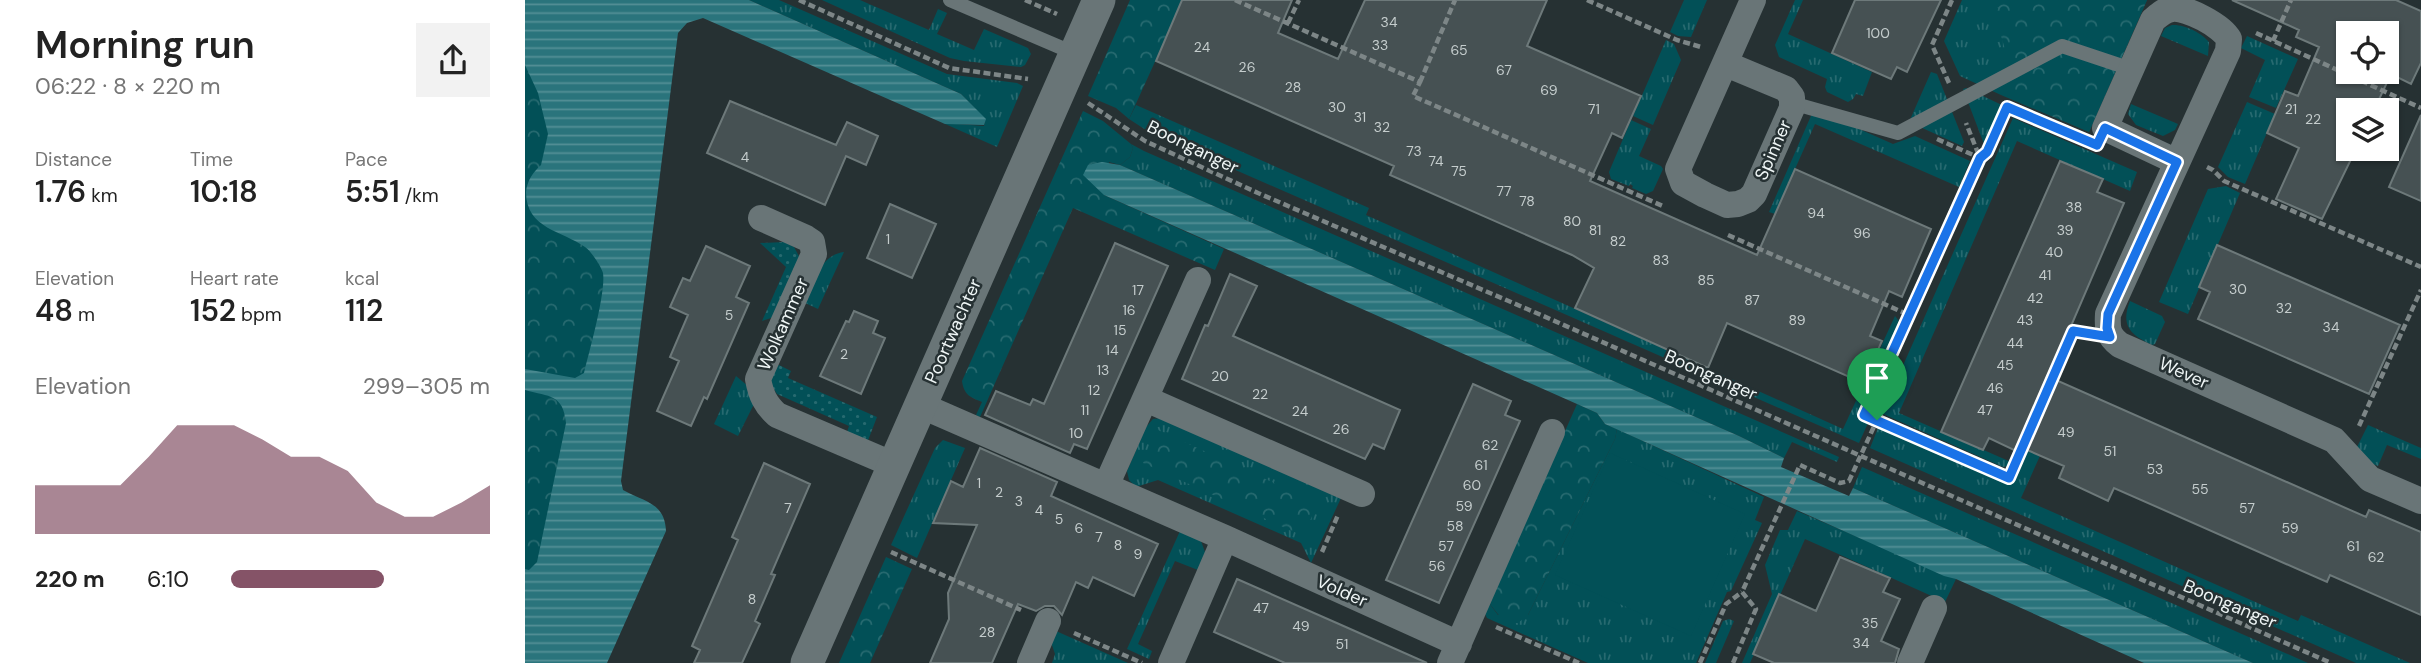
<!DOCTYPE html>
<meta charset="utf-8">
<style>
:root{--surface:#fff;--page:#f2f2f2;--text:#222;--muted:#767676;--accent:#855367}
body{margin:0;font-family:"DM Sans",sans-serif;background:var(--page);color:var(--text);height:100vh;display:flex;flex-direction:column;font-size:26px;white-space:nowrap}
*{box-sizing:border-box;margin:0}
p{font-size:23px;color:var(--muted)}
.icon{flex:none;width:38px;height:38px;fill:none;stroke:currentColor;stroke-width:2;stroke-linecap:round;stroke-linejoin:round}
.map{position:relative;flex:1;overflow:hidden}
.sheet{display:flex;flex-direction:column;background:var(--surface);width:525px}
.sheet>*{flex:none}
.controls{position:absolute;left:1811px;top:21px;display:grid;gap:14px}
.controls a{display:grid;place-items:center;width:63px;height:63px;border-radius:0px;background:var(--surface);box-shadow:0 2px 5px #0004;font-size:35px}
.pin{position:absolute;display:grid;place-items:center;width:60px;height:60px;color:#fff;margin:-72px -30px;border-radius:50% 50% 50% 0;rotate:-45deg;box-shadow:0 0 7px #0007}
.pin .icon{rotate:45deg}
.round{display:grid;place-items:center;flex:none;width:74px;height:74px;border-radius:0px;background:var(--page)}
.summary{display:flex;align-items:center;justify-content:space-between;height:119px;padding:0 35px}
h1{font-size:38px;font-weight:600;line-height:52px}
.figures{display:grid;grid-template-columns:repeat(3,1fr);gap:10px;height:119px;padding:7px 35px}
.figures div{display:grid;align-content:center}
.figures b{font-size:30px;font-weight:600}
.figures small{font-size:19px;font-weight:400}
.figures p{font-size:19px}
.chart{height:196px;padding:14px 35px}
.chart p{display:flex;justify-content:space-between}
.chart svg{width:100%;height:126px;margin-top:7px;fill:var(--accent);opacity:.7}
ul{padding:0 35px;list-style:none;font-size:23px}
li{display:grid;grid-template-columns:112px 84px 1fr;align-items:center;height:52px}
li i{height:18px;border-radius:9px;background:var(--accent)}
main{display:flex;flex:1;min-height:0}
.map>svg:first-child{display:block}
</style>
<main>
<section class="sheet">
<div class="summary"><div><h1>Morning run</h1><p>06:22 · 8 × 220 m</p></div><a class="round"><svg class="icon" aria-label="share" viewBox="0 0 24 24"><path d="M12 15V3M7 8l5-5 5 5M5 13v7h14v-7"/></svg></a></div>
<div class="figures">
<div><p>Distance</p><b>1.76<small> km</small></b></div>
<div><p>Time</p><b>10:18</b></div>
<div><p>Pace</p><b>5:51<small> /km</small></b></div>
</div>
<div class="figures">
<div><p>Elevation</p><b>48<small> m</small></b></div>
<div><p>Heart rate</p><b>152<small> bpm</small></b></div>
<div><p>kcal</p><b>112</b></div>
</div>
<div class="chart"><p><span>Elevation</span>299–305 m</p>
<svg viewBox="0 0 160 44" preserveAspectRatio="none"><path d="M0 44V27L10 27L20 27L30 27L40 17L50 6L60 6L70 6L80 11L90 17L100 17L110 22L120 33L130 38L140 38L150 33L160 27V44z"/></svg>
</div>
<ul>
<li><b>220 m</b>6:10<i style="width:59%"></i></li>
</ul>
</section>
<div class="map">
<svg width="1896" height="663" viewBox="0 0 1896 663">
<defs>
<pattern id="grass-tufts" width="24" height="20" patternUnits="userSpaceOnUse" patternTransform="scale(1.75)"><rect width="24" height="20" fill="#025057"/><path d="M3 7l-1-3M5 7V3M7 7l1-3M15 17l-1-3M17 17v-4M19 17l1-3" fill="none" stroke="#276a70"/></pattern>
<pattern id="forest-crowns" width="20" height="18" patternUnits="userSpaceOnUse" patternTransform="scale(1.75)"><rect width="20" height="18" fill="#025057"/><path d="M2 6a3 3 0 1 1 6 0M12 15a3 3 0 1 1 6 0" fill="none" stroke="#276a70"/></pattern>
<pattern id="garden-dots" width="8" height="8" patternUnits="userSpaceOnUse" patternTransform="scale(1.75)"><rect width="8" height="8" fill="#025057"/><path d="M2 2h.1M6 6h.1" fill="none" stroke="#276a70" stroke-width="1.8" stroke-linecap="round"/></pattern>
<pattern id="water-rules" width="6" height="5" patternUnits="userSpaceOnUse" patternTransform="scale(1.75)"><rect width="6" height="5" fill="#2a747c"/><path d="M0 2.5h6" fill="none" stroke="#548f96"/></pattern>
</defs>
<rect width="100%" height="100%" fill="#263133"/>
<!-- grass -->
<path fill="url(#grass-tufts)" d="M 224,0 L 254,0 L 422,74 L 492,83 L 498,86 L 472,147 L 418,123 L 459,126 L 460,119 L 436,94 Z
M 297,0 L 335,0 L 404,30 L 413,9 L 422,13 L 412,34 L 449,50 L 459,29 L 503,48 L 506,54 L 500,65 L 496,67 L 439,61 L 425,58 Z
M 1159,0 L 1182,0 L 1166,37 L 1153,36 L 1145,32 Z
M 1270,0 L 1278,0 L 1263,34 L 1347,72 L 1338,96 L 1331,94 L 1328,99 L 1323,102 L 1302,92 L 1300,87 L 1302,79 L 1254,57 L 1250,45 Z
M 1437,0 L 1622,0 L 1564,132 L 1482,93 L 1476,95 L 1435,76 L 1419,41 Z
M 1647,25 C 1659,24 1677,33 1684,42 L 1683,56 L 1636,36 L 1640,28 Z
M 1722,36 L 1773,59 L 1751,108 L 1724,97 L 1740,60 L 1716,48 Z
M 1141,40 L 1149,44 L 1156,60 L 1128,125 L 1108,116 Z
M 1406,72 L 1412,74 L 1439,142 L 1437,146 L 1384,122 Z
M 1441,88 L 1479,106 L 1462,142 L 1459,144 L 1438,89 Z
M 1722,102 L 1750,114 L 1720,184 L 1703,177 L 1693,167 Z
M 1606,104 L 1653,124 L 1650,130 L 1638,136 L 1611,125 L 1603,114 Z
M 611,105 L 844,208 L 841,215 L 1318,429 L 1370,316 L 1374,321 L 1332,418 L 1343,423 L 1334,443 L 624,132 L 604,119 Z
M 1289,109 L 1368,144 L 1390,136 L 1445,161 L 1434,187 L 1290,124 L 1250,214 L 1244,212 Z
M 1488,118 L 1612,172 L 1605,191 L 1492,141 L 1374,413 L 1486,462 L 1484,466 L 1478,467 L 1349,410 L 1356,396 L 1368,388 Z
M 1106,120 L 1126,129 L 1114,156 L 1136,166 L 1138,169 L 1128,191 L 1121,194 L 1107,188 L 1108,186 L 1105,184 L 1104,186 L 1086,179 L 1084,172 Z
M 606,144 L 619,151 L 1314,457 L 1312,462 L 1267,442 L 1259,458 L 1214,436 L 595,165 L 605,157 L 608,148 Z
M 1701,186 L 1715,193 L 1663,314 L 1634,302 L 1683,189 Z
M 319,252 L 293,309 L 278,302 C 288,283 295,255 319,252 Z
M 1605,301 L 1637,316 L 1640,322 L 1630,344 L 1627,345 C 1606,335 1595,326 1605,301 Z
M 211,376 L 224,387 L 230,402 L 213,436 L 189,424 Z
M 1532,384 L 1546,387 L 1496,498 L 1773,621 L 1776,615 L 1885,663 L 1831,663 L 1345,448 L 1353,428 L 1356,427 L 1483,483 L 1490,481 Z
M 636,418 L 816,498 L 786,563 L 776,543 L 633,480 L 611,487 L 604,480 L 602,471 L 621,427 L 628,419 Z
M 1843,425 L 1896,448 L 1896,459 L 1862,445 L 1853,466 L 1848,464 L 1832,447 Z
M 1092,429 L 1239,497 L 1230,520 L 1237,523 L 1206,591 L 1202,592 L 1171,663 L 1063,663 L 962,618 L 960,614 L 964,603 L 973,615 L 1003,615 L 1090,439 Z
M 418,440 L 440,448 L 392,558 L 366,545 L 410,448 Z
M 1337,467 L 1783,663 L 1728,663 L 1328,488 Z
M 1272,511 L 1431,579 L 1420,602 L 1280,539 L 1225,663 L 1217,663 L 1247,594 L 1240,565 L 1255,530 L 1263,530 Z
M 655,531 L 676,541 L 681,555 L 673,570 L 650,561 L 613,644 L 627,651 L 624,659 L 602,649 Z
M 1204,619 L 1209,621 L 1191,663 L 1180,663 L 1198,621 Z
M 531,631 L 603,663 L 527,663 L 530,654 L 526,642 Z"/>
<!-- forest -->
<path fill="url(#forest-crowns)" d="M 0,0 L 103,264 L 0,663 Z
M 605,0 L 658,0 L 604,119 L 591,108 L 563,96 Z
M 1477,0 L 1622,0 L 1564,132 L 1476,95 L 1486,70 L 1470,15 Z
M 558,111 L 578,121 L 606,144 L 608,148 L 605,157 L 595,165 L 584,162 L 579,195 L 699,249 L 690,270 L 548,208 L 455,417 L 451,415 L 457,402 C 445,397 439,395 437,381 Z
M 1052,404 L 1072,413 L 1080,424 L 1092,429 L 1090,439 L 1003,615 L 993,623 L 980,623 L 964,603 Z
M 633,430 L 793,503 L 778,536 L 618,463 Z
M 361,557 L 387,569 L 345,663 L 314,663 Z"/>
<!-- garden -->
<path fill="url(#garden-dots)" d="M 260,242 L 269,247 L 276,260 L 249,317 L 237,321 L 261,267 L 235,243 Z
M 254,365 L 266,371 L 263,378 L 352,417 L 342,443 L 321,435 L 324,426 L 252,394 L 244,381 L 250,368 Z"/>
<!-- pitch -->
<path fill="#025057" d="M 1085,453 L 1220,514 L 1166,636 L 1030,575 Z"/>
<!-- water -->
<path fill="url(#water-rules)" d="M 0,0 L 224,0 L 436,94 L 461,119 L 459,125 L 420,124 L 178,18 L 162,23 L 153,33 L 96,481 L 98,490 C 120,502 140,503 141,531 L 82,663 L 0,663 L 0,569 L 4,570 L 12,562 L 41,423 C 38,394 25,397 0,390 L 0,369 L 50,378 L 59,373 C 64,352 81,293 78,273 C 76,266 66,251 60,247 C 38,231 1,229 1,192 C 2,181 8,172 16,165 L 23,134 L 13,93 L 0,65 Z
M 577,162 L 595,165 L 1214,436 L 1259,458 L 1256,467 L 1324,496 L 1328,488 L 1728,663 L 1619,663 L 1431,579 L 1419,576 L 1080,424 L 1072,413 L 1052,404 L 579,195 L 558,175 L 563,165 Z"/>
<!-- building -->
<path fill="#465153" stroke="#6d797a" stroke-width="2" fill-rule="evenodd" d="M 657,0 L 767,0 L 753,33 L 813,59 L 840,0 L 1022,0 L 1002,46 L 1116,96 L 1097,138 L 1087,133 L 1065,181 L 1232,255 L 1270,169 L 1406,229 L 1377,297 L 1364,291 L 1345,336 L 1357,341 L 1338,383 L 1202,323 L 1183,368 L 1050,308 L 1069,268 L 1047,255 L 865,175 L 869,166 L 631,61 Z
M 1330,0 L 1416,0 L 1382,72 L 1372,67 L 1366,79 L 1307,53 Z
M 1707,0 L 1871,0 L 1896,11 L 1896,63 L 1886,84 L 1866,74 L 1849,110 L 1824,110 L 1824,149 L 1831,149 L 1797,219 L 1751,199 L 1774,148 L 1742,133 L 1760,91 L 1773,96 L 1794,47 L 1771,37 L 1774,30 ZM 1824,33 L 1862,33 L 1862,72 L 1824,72 Z
M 205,101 L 311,145 L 322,122 L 353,136 L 341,165 L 321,156 L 300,205 L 182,153 Z
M 1896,115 L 1896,201 L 1864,187 Z
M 1535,161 L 1578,179 L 1572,192 L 1599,203 L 1524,377 L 1841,517 L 1844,510 L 1896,532 L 1896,615 L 1805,575 L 1802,582 L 1589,488 L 1583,501 L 1534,478 L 1539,466 L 1493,446 L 1491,451 L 1464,438 L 1458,450 L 1416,432 Z
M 365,204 L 411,224 L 387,278 L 342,258 Z
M 590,243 L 643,266 L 562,449 L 549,444 L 545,453 L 460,415 L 471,391 L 505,405 L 508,399 L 519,404 Z
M 1692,245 L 1875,325 L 1844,394 L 1673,319 L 1685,292 L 1674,287 Z
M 181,246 L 225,266 L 211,297 L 224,303 L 182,399 L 179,397 L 166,426 L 132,411 L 154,361 L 145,357 L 163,315 L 145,307 L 158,278 L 165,281 Z
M 705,274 L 732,286 L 708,336 L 875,410 L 859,449 L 848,444 L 840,459 L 657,379 L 680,325 L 683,326 Z
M 329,311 L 353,321 L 348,333 L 360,338 L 336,394 L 295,376 L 321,321 L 324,322 Z
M 948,384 L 986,401 L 980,415 L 995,421 L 914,603 L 861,580 Z
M 455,448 L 532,482 L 526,496 L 633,544 L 609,596 L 568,577 L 563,588 L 551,582 L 537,615 L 529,606 L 520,606 L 511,611 L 493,604 L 467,663 L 405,663 L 424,619 L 423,593 L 452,525 L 408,523 L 426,481 L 438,487 Z
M 239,463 L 285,484 L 246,574 L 250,575 L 230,621 L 235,624 L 217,663 L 169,663 L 175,650 L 167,646 L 213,540 L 207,537 Z
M 1315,557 L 1365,578 L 1358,592 L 1375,599 L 1356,641 L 1374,649 L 1370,663 L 1249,663 L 1228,654 L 1254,594 L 1291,611 Z
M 712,579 L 814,624 L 902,663 L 760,663 L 689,632 Z"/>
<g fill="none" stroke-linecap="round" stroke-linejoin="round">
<!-- path -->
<path stroke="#7d8687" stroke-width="4.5" stroke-dasharray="7 3.5" stroke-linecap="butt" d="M 274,0 L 424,68 L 503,79
M 500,0 L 532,14
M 710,0 L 895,82 L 888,96 L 1140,207
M 1062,0 L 1152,40 L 1176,47
M 763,23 L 774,0
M 1731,33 L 1896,108
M 1748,41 L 1766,0
M 895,82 L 930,0
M 1424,83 L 1407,45 L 1427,0
M 563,103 L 620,141 L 733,193 L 1016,315 L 1806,663
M 1483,105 L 1553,137
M 1412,139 L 1455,158 L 1462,152 L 1482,107
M 1682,167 L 1688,170 L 1699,181 L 1896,267
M 1203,235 L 1384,315
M 1352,420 L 1484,478 L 1548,331 L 1557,332
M 1834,426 L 1896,290
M 366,552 L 496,610
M 797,552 L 813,515
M 971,627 L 1054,663
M 549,633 L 617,663
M 1175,663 L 1201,604 L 1217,592
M 1208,663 L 1231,609 L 1217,592 L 1275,465 L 1315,483 L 1324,481 L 1352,420 L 1339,415 L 1455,158 L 1441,123"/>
<!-- service -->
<path stroke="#697577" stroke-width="14" d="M 425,0 L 551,54
M 1267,103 L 1373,133 L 1537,46 L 1606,69"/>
<!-- minor -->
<path stroke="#697577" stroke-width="26" d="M 1201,64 L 1261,89 L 1267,97 L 1267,108 L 1229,194 L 1223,200 L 1213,204 L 1202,205 L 1180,195 L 1158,183 L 1153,169 L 1228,0
M 1652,162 L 1580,128 L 1628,20 C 1634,15 1639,10 1647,9 C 1662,7 1697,26 1704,39 L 1703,51 L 1583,314 C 1582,329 1583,336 1595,345 L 1809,440 L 1845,479 L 1896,501
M 236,218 L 281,238 L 287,242 L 289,254 L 233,379 C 236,395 240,404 252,415 L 369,465
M 621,399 L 837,494
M 395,405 L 700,538 L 934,644
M 581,486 L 673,280
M 505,663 L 523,621
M 646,663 L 700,538
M 925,663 L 1027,432
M 1385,663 L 1409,608"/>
<!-- tertiary -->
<path stroke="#697577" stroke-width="33" d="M 282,663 L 574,0"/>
</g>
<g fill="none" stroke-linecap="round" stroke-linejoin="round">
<!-- route casing -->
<g stroke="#fff" stroke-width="14">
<path id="route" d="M 1482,107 L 1572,145 L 1580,128 L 1652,162 L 1583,314 L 1582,328 L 1585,337 L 1548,331 L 1484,478 L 1339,415 L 1455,158 L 1462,152 Z"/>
</g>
<!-- route -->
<use href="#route" stroke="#1a73e8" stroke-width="9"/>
</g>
<g text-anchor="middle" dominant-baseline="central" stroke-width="5" stroke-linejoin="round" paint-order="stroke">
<!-- number labels -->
<g font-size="14" fill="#c5cdcd">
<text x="864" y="22">34</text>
<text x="1353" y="33">100</text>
<text x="855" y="45">33</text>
<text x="677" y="47">24</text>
<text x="934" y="50">65</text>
<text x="722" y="67">26</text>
<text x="979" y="70">67</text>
<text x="768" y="87">28</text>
<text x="1024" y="90">69</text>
<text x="812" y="107">30</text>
<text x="1069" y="109">71</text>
<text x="1766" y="109">21</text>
<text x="835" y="117">31</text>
<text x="1788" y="119">22</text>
<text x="857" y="127">32</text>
<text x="889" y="151">73</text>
<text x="220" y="157">4</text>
<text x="911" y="161">74</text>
<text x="934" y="171">75</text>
<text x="979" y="191">77</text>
<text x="1002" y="201">78</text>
<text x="1549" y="207">38</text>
<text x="1291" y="213">94</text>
<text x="1047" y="221">80</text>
<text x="1070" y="230">81</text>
<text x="1540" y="230">39</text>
<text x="1337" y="233">96</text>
<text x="363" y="239">1</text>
<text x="1093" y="241">82</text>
<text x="1529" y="252">40</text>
<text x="1136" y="260">83</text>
<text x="1520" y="275">41</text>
<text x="1181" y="280">85</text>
<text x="1713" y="289">30</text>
<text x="613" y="290">17</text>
<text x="1510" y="298">42</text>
<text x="1227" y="300">87</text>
<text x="1759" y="308">32</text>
<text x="604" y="310">16</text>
<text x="204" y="315">5</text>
<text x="1272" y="320">89</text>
<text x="1500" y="320">43</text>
<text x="1806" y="327">34</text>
<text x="595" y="330">15</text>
<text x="1490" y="343">44</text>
<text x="587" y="350">14</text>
<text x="319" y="354">2</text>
<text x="1480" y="365">45</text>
<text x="578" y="370">13</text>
<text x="695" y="376">20</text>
<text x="1470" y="388">46</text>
<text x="569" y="390">12</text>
<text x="735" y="394">22</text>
<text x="560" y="410">11</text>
<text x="1460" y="410">47</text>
<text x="775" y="411">24</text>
<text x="816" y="429">26</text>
<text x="1541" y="432">49</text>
<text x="551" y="433">10</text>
<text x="965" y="445">62</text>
<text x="1585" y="451">51</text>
<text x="956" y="465">61</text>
<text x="1630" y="469">53</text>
<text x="454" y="483">1</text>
<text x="947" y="485">60</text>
<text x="1675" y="489">55</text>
<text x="474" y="492">2</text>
<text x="494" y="501">3</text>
<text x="939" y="506">59</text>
<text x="263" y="508">7</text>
<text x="1722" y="508">57</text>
<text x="514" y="510">4</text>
<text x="534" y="519">5</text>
<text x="930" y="526">58</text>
<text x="554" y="528">6</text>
<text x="1765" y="528">59</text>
<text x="574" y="537">7</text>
<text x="593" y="545">8</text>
<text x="921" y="546">57</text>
<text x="1828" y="546">61</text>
<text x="613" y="554">9</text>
<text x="1851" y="557">62</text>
<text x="912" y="566">56</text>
<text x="227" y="599">8</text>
<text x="736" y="608">47</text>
<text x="1345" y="623">35</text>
<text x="776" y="626">49</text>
<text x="462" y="632">28</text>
<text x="1336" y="643">34</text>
<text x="817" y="644">51</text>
</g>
<!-- street labels -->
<g font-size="18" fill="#eff6f6" stroke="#263133">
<text transform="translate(668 147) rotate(26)">Boonganger</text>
<text transform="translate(1248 150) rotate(-66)">Spinner</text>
<text transform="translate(258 324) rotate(-66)">Wolkammer</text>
<text transform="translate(428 331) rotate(-66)">Poortwachter</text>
<text transform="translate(1659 373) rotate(24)">Wever</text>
<text transform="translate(1186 375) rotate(24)">Boonganger</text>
<text transform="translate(817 591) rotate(24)">Volder</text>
<text transform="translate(1705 604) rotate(23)">Boonganger</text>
</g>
</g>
</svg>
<div class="controls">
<a><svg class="icon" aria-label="locate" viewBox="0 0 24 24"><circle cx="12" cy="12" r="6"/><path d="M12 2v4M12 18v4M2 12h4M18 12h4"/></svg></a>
<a><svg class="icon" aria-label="layers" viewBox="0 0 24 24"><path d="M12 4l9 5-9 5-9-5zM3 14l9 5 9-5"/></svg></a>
</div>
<div class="pin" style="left:1352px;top:420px;background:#1e9e55"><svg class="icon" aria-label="arrive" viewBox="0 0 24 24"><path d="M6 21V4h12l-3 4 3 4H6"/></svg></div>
</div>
</main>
